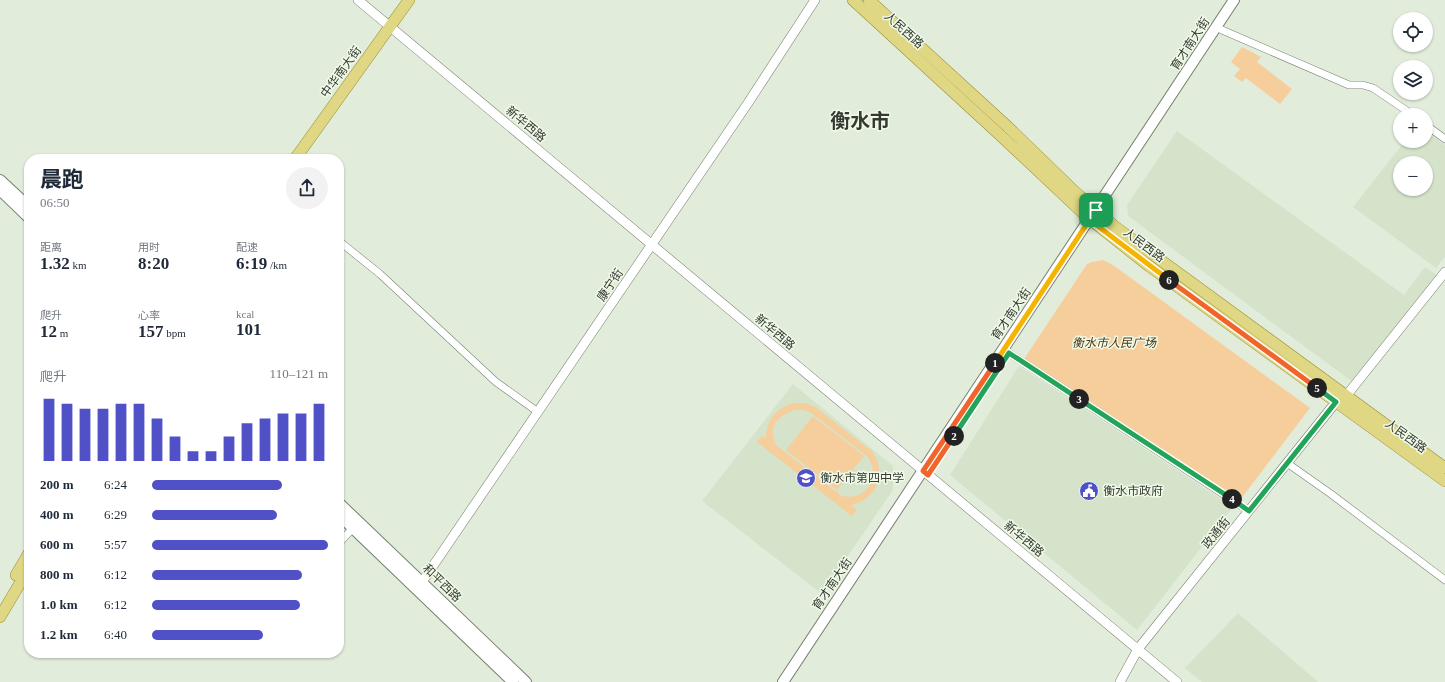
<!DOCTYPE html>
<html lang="zh">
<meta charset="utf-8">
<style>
:root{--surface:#fff;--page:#f2f2f3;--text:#1f2937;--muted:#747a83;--accent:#5050c7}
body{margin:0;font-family:"Times New Roman","Noto Sans SC",serif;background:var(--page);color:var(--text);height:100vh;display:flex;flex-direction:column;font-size:15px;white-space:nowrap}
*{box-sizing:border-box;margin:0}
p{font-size:13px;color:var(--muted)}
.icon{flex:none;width:22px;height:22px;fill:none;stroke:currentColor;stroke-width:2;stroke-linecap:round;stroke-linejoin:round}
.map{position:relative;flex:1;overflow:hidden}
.sheet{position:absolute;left:24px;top:154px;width:320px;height:504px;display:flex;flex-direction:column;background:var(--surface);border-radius:16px;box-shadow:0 1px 3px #0004}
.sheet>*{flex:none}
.controls{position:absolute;left:1393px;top:12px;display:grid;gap:8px}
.controls a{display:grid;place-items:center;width:40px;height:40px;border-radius:50%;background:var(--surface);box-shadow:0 1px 3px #0004;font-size:20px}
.pin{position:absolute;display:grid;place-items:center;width:34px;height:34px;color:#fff;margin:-17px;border-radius:8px;box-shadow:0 2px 6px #0006}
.km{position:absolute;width:20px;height:20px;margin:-10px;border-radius:50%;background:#222;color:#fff;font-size:11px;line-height:20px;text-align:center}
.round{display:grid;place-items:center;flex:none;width:42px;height:42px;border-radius:21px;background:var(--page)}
.headline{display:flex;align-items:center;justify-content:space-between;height:68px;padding:0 16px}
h1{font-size:22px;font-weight:700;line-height:30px}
.metrics{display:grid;grid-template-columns:repeat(3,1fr);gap:6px;height:68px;padding:4px 16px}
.metrics div{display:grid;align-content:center}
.metrics b{font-size:17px;font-weight:700}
.metrics small{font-size:11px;font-weight:400}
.metrics p{font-size:11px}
.chart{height:112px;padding:8px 16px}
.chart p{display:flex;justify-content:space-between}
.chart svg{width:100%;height:72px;margin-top:4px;stroke:var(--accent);stroke-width:6}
ul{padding:0 16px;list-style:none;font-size:13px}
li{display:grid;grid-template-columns:64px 48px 1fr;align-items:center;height:30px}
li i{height:10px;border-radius:5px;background:var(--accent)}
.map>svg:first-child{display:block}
</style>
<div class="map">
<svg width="1445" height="682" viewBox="0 0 1445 682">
<rect width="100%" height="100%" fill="#e2ecdb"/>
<!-- built -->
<path fill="#d5e3cb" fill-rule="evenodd" d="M 1426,130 L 1445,145 L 1445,257 L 1436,268 L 1353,207 L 1405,141 L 1426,141 ZM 1400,163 L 1426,163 L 1426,189 L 1400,189 Z
M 1177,131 L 1404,295 L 1425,267 L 1443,279 L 1358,386 L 1128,216 L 1127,205 Z
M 1019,366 L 1233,507 L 1137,630 L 950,475 Z
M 793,384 L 893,466 L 893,490 L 822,594 L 702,501 Z
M 1238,613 L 1318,682 L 1202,682 L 1185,668 Z"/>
<!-- green -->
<path fill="#f6ce9b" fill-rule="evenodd" d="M 1242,47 L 1261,57 L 1257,62 L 1292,89 L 1280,104 L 1246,78 L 1242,82 L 1234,76 L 1240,69 L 1231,62 Z
M 1103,260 L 1113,265 L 1310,408 L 1240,500 L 1024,359 L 1087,264 L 1092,262 Z
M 794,403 L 804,403 L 814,406 L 873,452 C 887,474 876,500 851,505 L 857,510 L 852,516 L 757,442 L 762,436 L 766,438 C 766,420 777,407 794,403 ZM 795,410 L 803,410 L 810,412 L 868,457 C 881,478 866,501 842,496 L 776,445 C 775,442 773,438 773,435 C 771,422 784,413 795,410 Z
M 813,416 L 864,456 L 837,490 L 786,450 Z"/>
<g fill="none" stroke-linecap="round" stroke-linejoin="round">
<!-- minor casing -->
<g stroke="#767f6f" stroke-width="8">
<path id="minor" d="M 1222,30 L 1349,85 L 1363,85 L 1373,88 L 1413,115
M 1426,125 L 1445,139
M 339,241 L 380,274 L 496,382 L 538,412
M 1009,353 L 1249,511
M 1287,463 L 1331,494 L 1445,580
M 339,543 L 353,528"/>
</g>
<!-- tertiary casing -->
<g stroke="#767f6f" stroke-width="10">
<path id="tertiary" d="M 358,0 L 1177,682
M 1346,396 L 1445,272
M 422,582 L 748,103 L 815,0
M 1120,682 L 1138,649 L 1336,402"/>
</g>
<!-- secondary casing -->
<g stroke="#767f6f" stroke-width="12">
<path id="secondary" d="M 0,180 L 29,207
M 0,190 L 29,218
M 339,503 L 526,682
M 339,515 L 513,682
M 783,682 L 1234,0"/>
</g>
<!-- primary casing -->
<g stroke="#988e32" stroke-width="12">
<path id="primary" d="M 853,0 L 1000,135 L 1086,216 L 1149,266 L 1445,481
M 869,0 L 1008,127 L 1074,191 L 1114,226 L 1445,468
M 295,159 L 409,0
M 16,575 L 29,553
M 0,617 L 29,568"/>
</g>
<!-- minor -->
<use href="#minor" stroke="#fff" stroke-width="7"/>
<!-- tertiary -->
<use href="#tertiary" stroke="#fff" stroke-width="9"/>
<!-- secondary -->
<use href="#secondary" stroke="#fff" stroke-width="10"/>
<!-- primary -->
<use href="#primary" stroke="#e0d784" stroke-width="11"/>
</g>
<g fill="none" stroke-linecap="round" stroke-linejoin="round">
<!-- split-1 casing -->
<g stroke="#fff" stroke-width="8">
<path id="split-1" d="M 995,363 L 1096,210"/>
</g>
<!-- split-2 casing -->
<g stroke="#fff" stroke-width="8">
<path id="split-2" d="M 954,436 L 928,475 L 923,471 L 995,363"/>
</g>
<!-- split-3 casing -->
<g stroke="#fff" stroke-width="8">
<path id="split-3" d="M 954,436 L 1009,353 L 1079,399"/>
</g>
<!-- split-4 casing -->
<g stroke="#fff" stroke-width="8">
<path id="split-4" d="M 1079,399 L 1232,499"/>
</g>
<!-- split-5 casing -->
<g stroke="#fff" stroke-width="8">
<path id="split-5" d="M 1232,499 L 1249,511 L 1336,402 L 1317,388"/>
</g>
<!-- split-6 casing -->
<g stroke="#fff" stroke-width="8">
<path id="split-6" d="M 1169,280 L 1317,388"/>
</g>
<!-- split-7 casing -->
<g stroke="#fff" stroke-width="8">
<path id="split-7" d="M 1096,210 L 1101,214 L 1095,224 L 1169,280"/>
</g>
<!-- split-1 -->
<use href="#split-1" stroke="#f5b400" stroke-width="5"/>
<!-- split-2 -->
<use href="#split-2" stroke="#f0652b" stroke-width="5"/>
<!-- split-3 -->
<use href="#split-3" stroke="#22a559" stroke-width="5"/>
<!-- split-4 -->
<use href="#split-4" stroke="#22a559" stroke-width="5"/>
<!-- split-5 -->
<use href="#split-5" stroke="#22a559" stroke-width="5"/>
<!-- split-6 -->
<use href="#split-6" stroke="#f0652b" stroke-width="5"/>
<!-- split-7 -->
<use href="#split-7" stroke="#f5b400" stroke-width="5"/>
</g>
<!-- icons -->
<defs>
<g id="school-disc" transform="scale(1)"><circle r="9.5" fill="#5050c7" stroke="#f0fae8"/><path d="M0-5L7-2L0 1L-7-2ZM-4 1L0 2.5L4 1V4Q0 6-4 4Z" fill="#fff"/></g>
<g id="civic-disc" transform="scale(1)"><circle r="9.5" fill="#5050c7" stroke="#f0fae8"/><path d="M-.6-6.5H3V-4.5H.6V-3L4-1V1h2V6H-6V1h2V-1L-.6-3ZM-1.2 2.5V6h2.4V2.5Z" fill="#fff"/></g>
</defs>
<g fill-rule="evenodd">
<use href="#school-disc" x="806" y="478"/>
<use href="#civic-disc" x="1089" y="491"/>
</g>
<g text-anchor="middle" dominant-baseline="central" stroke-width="3" stroke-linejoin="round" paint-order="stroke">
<!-- street labels -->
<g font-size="12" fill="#363a33" stroke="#f0fae8">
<text transform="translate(904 30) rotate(42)">人民西路</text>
<text transform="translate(1190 44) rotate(-57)">育才南大街</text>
<text transform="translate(341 72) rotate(-54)">中华南大街</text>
<text transform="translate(526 124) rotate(40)">新华西路</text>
<text transform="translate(1144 245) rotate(37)">人民西路</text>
<text transform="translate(610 285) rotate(-56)">康宁街</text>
<text transform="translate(1011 314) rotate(-56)">育才南大街</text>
<text transform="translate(775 332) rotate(40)">新华西路</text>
<text transform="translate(1406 436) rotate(36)">人民西路</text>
<text transform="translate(1216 533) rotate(-51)">政通街</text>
<text transform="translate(1024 539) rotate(40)">新华西路</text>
<text transform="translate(442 583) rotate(44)">和平西路</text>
<text transform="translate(832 584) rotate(-56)">育才南大街</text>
</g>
<!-- park labels -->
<g font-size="12" font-style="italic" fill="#4e3612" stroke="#f0fae8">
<text x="1114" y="343">衡水市人民广场</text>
</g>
<!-- poi labels -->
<g font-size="12" fill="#363a33" stroke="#f0fae8" text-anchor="start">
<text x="820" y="478">衡水市第四中学</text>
<text x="1103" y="491">衡水市政府</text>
</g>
<!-- town labels -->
<g font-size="20" font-weight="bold" fill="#363a33" stroke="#f0fae8">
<text x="860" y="121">衡水市</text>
</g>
</g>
</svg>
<div class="controls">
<a><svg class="icon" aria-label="locate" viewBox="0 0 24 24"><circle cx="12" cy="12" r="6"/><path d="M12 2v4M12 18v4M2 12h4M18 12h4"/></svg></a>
<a><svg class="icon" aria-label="layers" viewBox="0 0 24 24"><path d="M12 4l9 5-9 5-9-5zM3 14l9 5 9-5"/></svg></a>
<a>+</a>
<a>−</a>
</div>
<div class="pin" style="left:1096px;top:210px;background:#1e9e55"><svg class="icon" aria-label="arrive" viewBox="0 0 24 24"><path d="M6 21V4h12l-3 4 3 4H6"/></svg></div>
<b class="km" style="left:995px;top:363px">1</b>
<b class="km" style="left:954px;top:436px">2</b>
<b class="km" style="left:1079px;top:399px">3</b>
<b class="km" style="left:1232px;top:499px">4</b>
<b class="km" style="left:1317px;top:388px">5</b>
<b class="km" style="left:1169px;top:280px">6</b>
<section class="sheet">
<div class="headline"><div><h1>晨跑</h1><p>06:50</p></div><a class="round"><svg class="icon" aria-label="share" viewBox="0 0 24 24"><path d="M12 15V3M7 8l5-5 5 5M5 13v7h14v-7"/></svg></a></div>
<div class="metrics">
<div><p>距离</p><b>1.32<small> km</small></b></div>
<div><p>用时</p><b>8:20</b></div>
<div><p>配速</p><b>6:19<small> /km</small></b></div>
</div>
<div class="metrics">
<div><p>爬升</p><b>12<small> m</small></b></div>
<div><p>心率</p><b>157<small> bpm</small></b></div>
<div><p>kcal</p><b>101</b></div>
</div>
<div class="chart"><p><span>爬升</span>110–121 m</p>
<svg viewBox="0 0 160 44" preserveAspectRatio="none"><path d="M5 44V6M15 44V9M25 44V12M35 44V12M45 44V9M55 44V9M65 44V18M75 44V29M85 44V38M95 44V38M105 44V29M115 44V21M125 44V18M135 44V15M145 44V15M155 44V9"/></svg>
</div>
<ul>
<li><b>200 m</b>6:24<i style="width:74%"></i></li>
<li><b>400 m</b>6:29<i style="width:71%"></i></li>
<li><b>600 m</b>5:57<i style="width:100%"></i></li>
<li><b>800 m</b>6:12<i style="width:85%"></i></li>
<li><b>1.0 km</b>6:12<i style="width:84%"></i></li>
<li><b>1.2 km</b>6:40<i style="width:63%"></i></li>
</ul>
</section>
</div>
